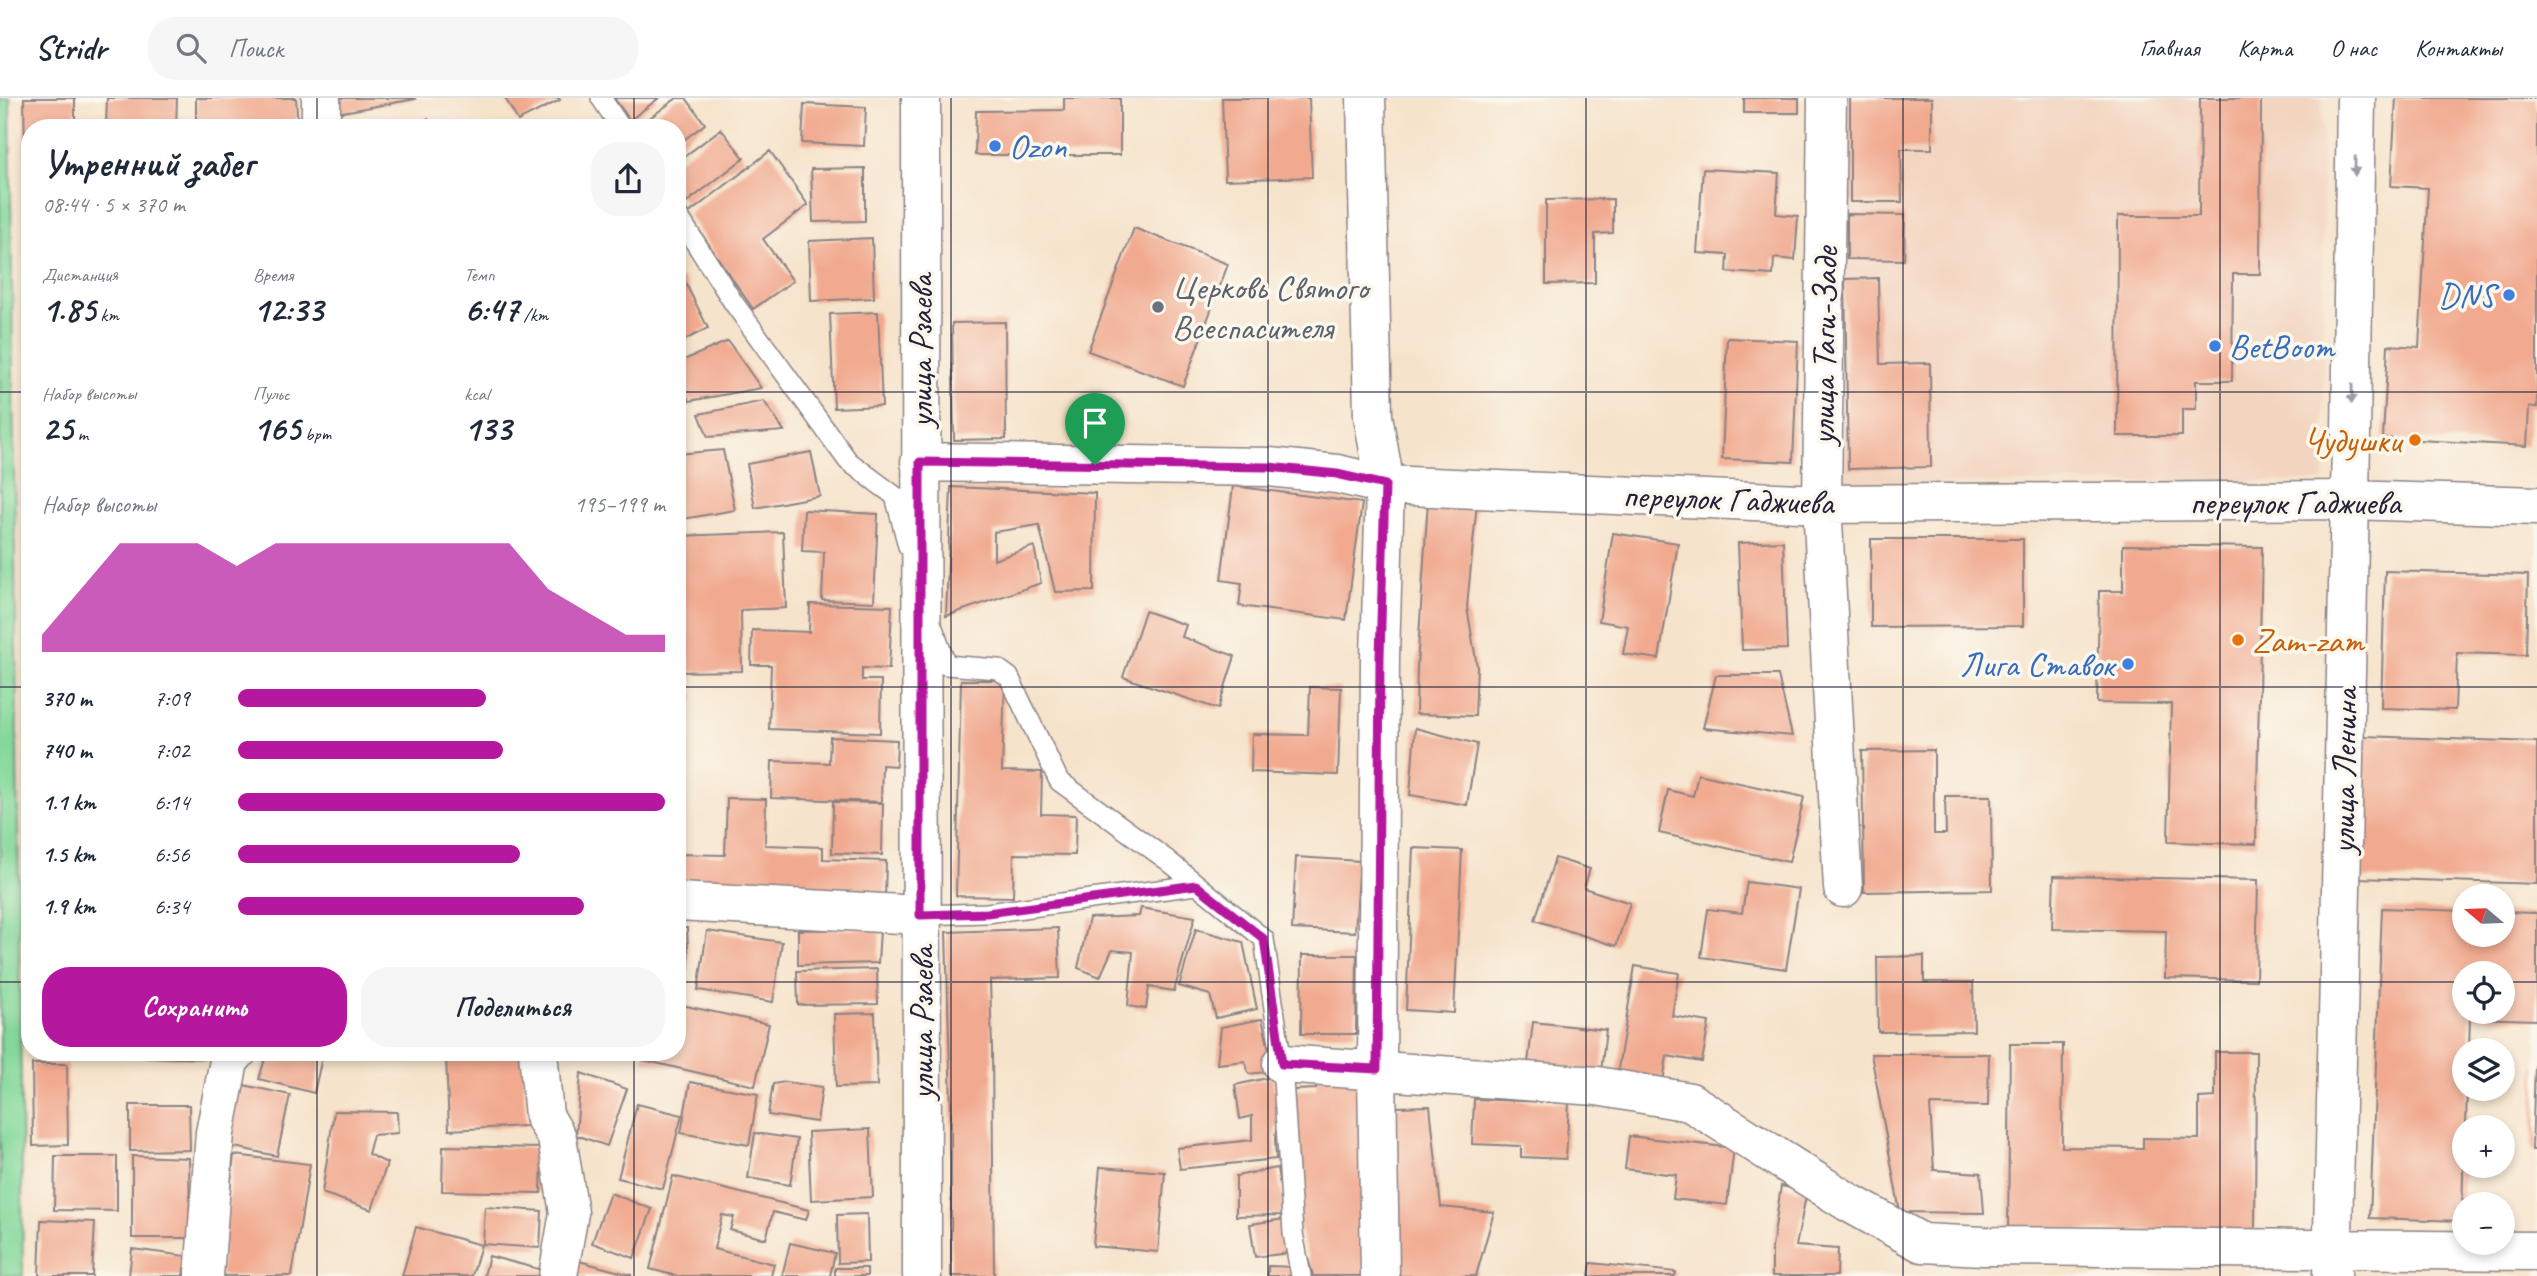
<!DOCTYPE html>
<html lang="ru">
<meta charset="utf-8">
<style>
:root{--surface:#fff;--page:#f6f6f7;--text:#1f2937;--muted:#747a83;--line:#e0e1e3;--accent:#b5179e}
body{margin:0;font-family:Caveat,sans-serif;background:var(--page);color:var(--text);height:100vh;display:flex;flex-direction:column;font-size:26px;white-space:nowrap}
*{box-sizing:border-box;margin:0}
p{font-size:23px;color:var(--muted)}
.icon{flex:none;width:38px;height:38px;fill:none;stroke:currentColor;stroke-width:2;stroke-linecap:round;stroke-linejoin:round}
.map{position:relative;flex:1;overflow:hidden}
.side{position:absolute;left:21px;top:21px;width:665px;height:942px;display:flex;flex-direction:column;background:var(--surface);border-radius:28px;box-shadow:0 4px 10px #0003}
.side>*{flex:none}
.needle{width:46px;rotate:289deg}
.buttons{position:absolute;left:2452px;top:786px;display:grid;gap:14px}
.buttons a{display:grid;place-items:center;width:63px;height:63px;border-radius:50%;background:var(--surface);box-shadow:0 4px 10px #0003;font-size:35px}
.pin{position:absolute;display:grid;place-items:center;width:60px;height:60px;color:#fff;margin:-72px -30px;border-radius:50% 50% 50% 0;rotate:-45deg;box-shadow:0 0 7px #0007}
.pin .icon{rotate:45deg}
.round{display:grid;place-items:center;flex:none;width:74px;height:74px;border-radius:28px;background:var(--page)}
.head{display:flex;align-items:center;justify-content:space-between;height:119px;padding:0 21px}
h1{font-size:38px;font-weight:700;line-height:52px}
.metrics{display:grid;grid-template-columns:repeat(3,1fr);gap:10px;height:119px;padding:7px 21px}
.metrics div{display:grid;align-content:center}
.metrics b{font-size:35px;font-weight:700}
.metrics small{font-size:19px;font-weight:400}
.metrics p{font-size:19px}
.chart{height:196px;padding:14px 21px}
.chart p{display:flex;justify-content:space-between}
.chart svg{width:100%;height:126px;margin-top:7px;fill:var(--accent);opacity:.7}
.action{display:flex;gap:14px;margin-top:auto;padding:14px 21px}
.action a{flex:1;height:80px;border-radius:28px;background:var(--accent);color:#fff;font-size:28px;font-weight:700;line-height:80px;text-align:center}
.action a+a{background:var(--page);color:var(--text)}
ul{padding:0 21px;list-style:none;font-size:23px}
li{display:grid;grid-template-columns:112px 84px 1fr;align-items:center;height:52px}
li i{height:18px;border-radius:9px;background:var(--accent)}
header{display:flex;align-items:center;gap:42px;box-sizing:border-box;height:98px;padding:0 35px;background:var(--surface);border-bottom:2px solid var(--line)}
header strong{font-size:33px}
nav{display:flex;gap:38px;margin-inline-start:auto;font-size:24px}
.search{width:490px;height:63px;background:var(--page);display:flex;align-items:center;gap:18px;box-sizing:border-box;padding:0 24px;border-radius:28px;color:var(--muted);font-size:26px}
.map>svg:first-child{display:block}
</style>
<header>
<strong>Stridr</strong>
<div class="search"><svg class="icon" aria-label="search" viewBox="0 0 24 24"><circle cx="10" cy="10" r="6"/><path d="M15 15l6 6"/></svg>Поиск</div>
<nav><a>Главная</a><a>Карта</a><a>О нас</a><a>Контакты</a></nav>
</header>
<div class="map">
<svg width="2537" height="1178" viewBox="0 0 2537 1178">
<rect width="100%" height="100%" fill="#fbf7ec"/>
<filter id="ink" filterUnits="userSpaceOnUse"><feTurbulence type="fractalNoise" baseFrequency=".0143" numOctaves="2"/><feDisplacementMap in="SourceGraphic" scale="14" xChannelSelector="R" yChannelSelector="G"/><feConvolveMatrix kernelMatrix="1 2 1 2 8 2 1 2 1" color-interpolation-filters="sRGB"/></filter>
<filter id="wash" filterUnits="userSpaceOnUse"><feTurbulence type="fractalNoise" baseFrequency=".00686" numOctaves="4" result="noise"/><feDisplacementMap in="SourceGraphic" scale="28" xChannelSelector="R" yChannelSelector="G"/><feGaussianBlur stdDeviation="1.57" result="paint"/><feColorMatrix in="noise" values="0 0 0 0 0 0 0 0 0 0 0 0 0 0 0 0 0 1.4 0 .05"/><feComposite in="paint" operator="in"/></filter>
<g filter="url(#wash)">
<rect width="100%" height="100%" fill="#f6e3cb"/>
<!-- built -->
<path fill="#f3d4bf" d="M 1840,0 L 2322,0 L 2324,383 L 1838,386 Z"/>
<!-- green -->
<path fill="#84d89b" stroke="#537d6b" stroke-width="2" d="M 0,0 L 10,0 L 23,1178 L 0,1178 Z"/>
<g id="blocks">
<!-- building -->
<path fill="#f1aa90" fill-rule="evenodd" d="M 24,0 L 75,0 L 75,30 L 30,30 L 30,57 L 25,57 Z
M 107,0 L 177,0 L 176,30 L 106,30 Z
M 196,0 L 296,0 L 298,30 L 196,30 Z
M 334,0 L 414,0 L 415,1 L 337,15 Z
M 505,0 L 559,0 L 560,2 L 518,23 Z
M 614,0 L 659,0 L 630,22 Z
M 677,0 L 686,0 L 705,26 L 677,47 L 677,30 L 636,30 Z
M 1064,0 L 1120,0 L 1120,57 L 975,57 L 976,13 L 1064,12 Z
M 1222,0 L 1309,0 L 1312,79 L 1225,82 Z
M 1744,0 L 1799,0 L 1799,15 L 1744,15 Z
M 1850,0 L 1932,0 L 1932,51 L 1901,51 L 1902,104 L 1850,104 Z
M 2200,0 L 2261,0 L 2260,176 L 2233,176 L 2232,283 L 2196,283 L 2196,311 L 2182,311 L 2182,338 L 2117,338 L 2118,118 L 2199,118 Z
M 2396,0 L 2537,0 L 2537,309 L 2529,309 L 2527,348 L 2383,340 L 2388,247 L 2419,249 L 2428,90 L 2391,88 Z
M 804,6 L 866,9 L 864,48 L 802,45 Z
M 428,21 L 430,30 L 397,30 L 397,29 Z
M 721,31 L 744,60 L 686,105 L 677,94 L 677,64 Z
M 770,53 L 808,107 L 763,141 L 793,183 L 753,211 L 688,116 Z
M 865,70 L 865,123 L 813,124 L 811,71 Z
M 1703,71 L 1779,75 L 1776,116 L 1798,118 L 1795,162 L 1774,160 L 1773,177 L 1727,174 L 1728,157 L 1697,155 Z
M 1613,101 L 1613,135 L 1595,136 L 1595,185 L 1546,186 L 1546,102 Z
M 1847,116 L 1905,117 L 1904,162 L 1847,161 Z
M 1134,130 L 1228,166 L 1183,288 L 1088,253 Z
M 872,140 L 874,200 L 811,203 L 809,143 Z
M 683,180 L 708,230 L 677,246 L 677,183 Z
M 1878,180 L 1880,266 L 1930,265 L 1931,369 L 1848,371 L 1845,181 Z
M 878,214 L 882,308 L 834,310 L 830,216 Z
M 1005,224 L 1006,341 L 954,342 L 952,225 Z
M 1727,240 L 1798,243 L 1793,364 L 1722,361 Z
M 728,243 L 761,290 L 689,303 L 677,274 L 677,265 Z
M 764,303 L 784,333 L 708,339 L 699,316 Z
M 723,352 L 735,412 L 677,422 L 677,356 Z
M 811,354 L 820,398 L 755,410 L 747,366 Z
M 1233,388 L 1362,405 L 1346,522 L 1239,508 L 1242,485 L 1221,482 Z
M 951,389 L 1095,395 L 1094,493 L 1055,494 L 1039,427 L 994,434 L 994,462 L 1034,448 L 1041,485 L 946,518 Z
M 1428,402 L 1477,404 L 1467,509 L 1477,568 L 1475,618 L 1416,616 L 1417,569 Z
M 804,412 L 878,416 L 874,504 L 822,502 L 824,454 L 802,453 Z
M 783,434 L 786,510 L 741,512 L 742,573 L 677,574 L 677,438 Z
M 1613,435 L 1678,445 L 1659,561 L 1623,556 L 1628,528 L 1599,523 Z
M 1871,441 L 2023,441 L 2023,528 L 1871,529 Z
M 1783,443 L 1787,551 L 1742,552 L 1738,445 Z
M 2123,447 L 2262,449 L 2256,746 L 2168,744 L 2171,606 L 2097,605 L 2099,493 L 2123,493 Z
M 2385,473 L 2528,477 L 2526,557 L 2457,555 L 2455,612 L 2381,610 Z
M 810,506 L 892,508 L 889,571 L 862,570 L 862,582 L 881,582 L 880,635 L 769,631 L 771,567 L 751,567 L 752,532 L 809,534 Z
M 1145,513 L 1186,527 L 1182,539 L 1235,558 L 1218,611 L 1123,579 Z
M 1716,577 L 1778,577 L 1792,638 L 1703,630 Z
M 961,582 L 1005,582 L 1002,673 L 1042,674 L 1041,716 L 1076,717 L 1075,757 L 1014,756 L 1013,799 L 956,798 Z
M 1310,589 L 1341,590 L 1338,677 L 1251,674 L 1252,636 L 1308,637 Z
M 677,594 L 683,595 L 680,693 L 677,693 Z
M 1415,630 L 1477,646 L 1467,707 L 1410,697 Z
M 2363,638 L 2537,644 L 2537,786 L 2358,780 Z
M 830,639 L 897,642 L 896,668 L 882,667 L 881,704 L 771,700 L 772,663 L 829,665 Z
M 1934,652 L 1934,736 L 1946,736 L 1945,698 L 1991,698 L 1992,792 L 1864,794 L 1862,653 Z
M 1698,676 L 1804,699 L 1789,764 L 1659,735 L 1668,692 L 1693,698 Z
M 727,700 L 766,701 L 765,747 L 823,749 L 823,761 L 886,763 L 885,799 L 677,793 L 677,756 L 725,757 Z
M 833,704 L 883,705 L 882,757 L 832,755 Z
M 1413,750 L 1462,752 L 1454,915 L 1406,912 Z
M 1296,759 L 1360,763 L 1355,834 L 1292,831 Z
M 1555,760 L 1590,771 L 1584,790 L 1630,805 L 1616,848 L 1535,822 Z
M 2054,778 L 2258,782 L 2256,882 L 2165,880 L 2166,833 L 2052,831 Z
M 1747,784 L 1799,791 L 1786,871 L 1701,859 L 1708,811 L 1742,815 Z
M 1141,810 L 1195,819 L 1174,893 L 1149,889 L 1146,911 L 1128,908 L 1133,854 L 1112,852 L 1100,879 L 1078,870 L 1089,820 L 1139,818 Z
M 2382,810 L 2464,813 L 2464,836 L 2502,836 L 2502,814 L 2537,815 L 2537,922 L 2470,920 L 2469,952 L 2464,952 L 2464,990 L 2467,990 L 2466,1029 L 2464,1029 L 2462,1123 L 2370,1120 ZM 2464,875 L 2502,875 L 2502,914 L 2464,914 Z
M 677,830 L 687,830 L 689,870 L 677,866 Z
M 1058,830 L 1060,880 L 990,882 L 992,950 L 994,1178 L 951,1178 L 951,1008 L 946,834 Z
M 880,831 L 878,865 L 798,867 L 798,832 Z
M 1196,831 L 1243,844 L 1257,911 L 1216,920 L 1210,897 L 1179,888 Z
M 707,833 L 782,844 L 773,904 L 698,892 Z
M 1302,857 L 1357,857 L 1356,936 L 1301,936 Z
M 1924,858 L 1924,884 L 1973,884 L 1974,933 L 1878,934 L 1877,859 Z
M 1635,868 L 1679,875 L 1672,918 L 1709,924 L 1702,964 L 1667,958 L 1663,984 L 1617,977 Z
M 877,871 L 878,906 L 798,907 L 797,873 Z
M 677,906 L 769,926 L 755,988 L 643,962 L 645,954 L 677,954 Z
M 875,915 L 877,988 L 836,989 L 834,916 Z
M 1262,921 L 1274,973 L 1249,976 L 1245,963 L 1217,966 L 1221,929 Z
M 1533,924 L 1606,932 L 1601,974 L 1528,965 Z
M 2010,946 L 2063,946 L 2062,1049 L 2143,1050 L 2143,1040 L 2199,1041 L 2199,1000 L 2215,999 L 2215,954 L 2256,954 L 2255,1134 L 2008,1132 Z
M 117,954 L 215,954 L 213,961 L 117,958 Z
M 267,954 L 323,955 L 314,995 L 259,981 Z
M 375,954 L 432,954 L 432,956 L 376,960 Z
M 522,955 L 526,1028 L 449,1032 L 446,959 Z
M 1871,956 L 1989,956 L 1988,1008 L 1930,1007 L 1934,1072 L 1981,1075 L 1984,1115 L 1900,1114 Z
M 32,966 L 67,966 L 68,1047 L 33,1048 Z
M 2535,968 L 2537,968 L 2537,1052 L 2532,1052 Z
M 581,975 L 627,991 L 607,1048 L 576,1037 Z
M 1272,979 L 1279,1012 L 1275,1040 L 1276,1061 L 1180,1071 L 1177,1050 L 1252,1042 L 1252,1018 L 1240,1021 L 1235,987 Z
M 1360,979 L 1363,1178 L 1313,1178 L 1296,1118 L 1294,992 L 1316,991 L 1316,980 Z
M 690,984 L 758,996 L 749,1047 L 681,1035 Z
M 785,984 L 822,989 L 817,1024 L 768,1017 L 773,986 Z
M 239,986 L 290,997 L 277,1058 L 225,1047 Z
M 1474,1001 L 1569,1005 L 1566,1061 L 1521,1059 L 1521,1048 L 1472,1046 Z
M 637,1006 L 682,1017 L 663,1091 L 618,1080 Z
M 130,1007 L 189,1007 L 190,1052 L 130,1053 Z
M 1430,1008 L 1441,1109 L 1494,1114 L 1476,1178 L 1394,1178 L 1396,1009 Z
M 334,1013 L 397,1014 L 398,1035 L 373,1037 L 368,1056 L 387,1065 L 372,1112 L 322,1095 Z
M 870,1031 L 873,1099 L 811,1102 L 808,1034 Z
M 755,1035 L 797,1041 L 790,1087 L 748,1080 Z
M 1629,1038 L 1734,1050 L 1727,1107 L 1673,1101 L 1676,1077 L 1625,1071 Z
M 443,1048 L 542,1050 L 541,1095 L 442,1093 Z
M 234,1057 L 310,1066 L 292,1178 L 220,1178 Z
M 55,1058 L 117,1058 L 117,1113 L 54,1112 Z
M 132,1058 L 189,1060 L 190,1140 L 132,1140 Z
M 1100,1069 L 1165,1074 L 1158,1154 L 1093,1148 Z
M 1277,1070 L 1285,1117 L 1236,1118 L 1236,1078 Z
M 673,1078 L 809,1112 L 806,1122 L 773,1114 L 766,1141 L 730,1132 L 734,1119 L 722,1117 L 714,1151 L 774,1166 L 771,1178 L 677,1178 L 650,1171 Z
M 1781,1088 L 1807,1093 L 1796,1148 L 1838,1151 L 1837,1178 L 1772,1178 L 1772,1150 Z
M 610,1095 L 652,1111 L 634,1160 L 592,1145 Z
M 485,1109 L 542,1113 L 540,1150 L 483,1146 Z
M 867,1116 L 868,1164 L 838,1165 L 837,1117 Z
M 1285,1121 L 1289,1155 L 1255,1159 L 1250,1126 Z
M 41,1122 L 95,1124 L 92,1178 L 39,1178 Z
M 416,1129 L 481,1147 L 472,1178 L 402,1178 Z
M 790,1145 L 835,1155 L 830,1178 L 782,1178 Z
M 132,1151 L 186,1158 L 183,1178 L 129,1178 Z
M 489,1158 L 550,1174 L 549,1178 L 484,1178 Z
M 579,1163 L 631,1177 L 631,1178 L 575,1178 Z
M 1591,1165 L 1676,1174 L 1675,1178 L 1589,1178 Z
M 1268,1168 L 1295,1169 L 1297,1178 L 1268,1178 Z
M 835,1170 L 867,1170 L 867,1178 L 835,1178 Z"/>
</g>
</g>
<g filter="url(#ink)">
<use href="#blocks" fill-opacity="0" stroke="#8c8283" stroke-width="2"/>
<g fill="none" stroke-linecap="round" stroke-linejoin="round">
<!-- lane casing -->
<g stroke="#8c8283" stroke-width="22">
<path id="lane" d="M 601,0 L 621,30
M 677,116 L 733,204 L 848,363 L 895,398 L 908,448
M 932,527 L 946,567 L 998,571 L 1009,579 L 1059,683 L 1167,762 L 1264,841 L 1282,966 L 1293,1135 L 1301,1178
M 920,817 L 987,815 L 1196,787"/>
</g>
<!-- street casing -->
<g stroke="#8c8283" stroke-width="41">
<path id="street" d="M 921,0 L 922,1178
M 1366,0 L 1373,318 L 1385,387 L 1380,559 L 1377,971 L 1380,1178
M 1827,0 L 1822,406 L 1843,790
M 321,30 L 321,0
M 920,364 L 1269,369 L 1337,376 L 1385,387 L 1822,406 L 2350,402 L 2537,408
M 677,804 L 920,817
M 538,954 L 544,1018 L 557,1040 L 569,1115 L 558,1178
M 1282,966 L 1597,988 L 1690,1004 L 1848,1104 L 1922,1145 L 1984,1148 L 2537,1153
M 204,1178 L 215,1035 L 229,963 L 237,954"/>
</g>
<!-- secondary casing -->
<g stroke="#8c8283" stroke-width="41">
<path id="secondary" d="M 2332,1178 L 2350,402 L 2356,0"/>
</g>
<!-- lane -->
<use href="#lane" stroke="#fff" stroke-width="19"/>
<!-- street -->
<use href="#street" stroke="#fff" stroke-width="38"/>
<!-- secondary -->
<use href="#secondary" stroke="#fff" stroke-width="38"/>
</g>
<!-- one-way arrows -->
<defs><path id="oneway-solid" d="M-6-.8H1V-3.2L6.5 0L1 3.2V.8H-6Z" transform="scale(1.75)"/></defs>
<g fill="#9c9ca7">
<use href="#oneway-solid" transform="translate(2355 68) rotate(91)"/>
<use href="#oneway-solid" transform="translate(2352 296) rotate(91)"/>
</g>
</g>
<g fill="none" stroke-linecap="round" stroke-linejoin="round" filter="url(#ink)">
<!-- route casing -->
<g stroke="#fff" stroke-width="14">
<path id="route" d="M 920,364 L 1269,369 L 1337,376 L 1385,387 L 1380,559 L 1377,971 L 1282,966 L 1264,841 L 1196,787 L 987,815 L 920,817 Z"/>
</g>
<!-- route -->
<use href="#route" stroke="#b5179e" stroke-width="9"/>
</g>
<!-- grid -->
<path fill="none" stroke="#22223b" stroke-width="2" stroke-opacity="0.55" d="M 317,0 L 317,30M 634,0 L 634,30M 951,0 L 951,1178M 1268,0 L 1268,1178M 1586,0 L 1586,1178M 1903,0 L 1903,1178M 2220,0 L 2220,1178M 0,294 L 30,294M 677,294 L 2537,294M 0,589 L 30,589M 677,589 L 2537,589M 0,884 L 30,884M 677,884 L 2464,884M 2502,884 L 2537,884M 317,954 L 317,1178M 634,954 L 634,1178"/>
<!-- markers -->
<g fill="#3f7fe0" stroke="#fbf7ec" stroke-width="2.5">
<circle cx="995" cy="48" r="7"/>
<circle cx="2509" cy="197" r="7"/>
<circle cx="2215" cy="248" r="7"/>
<circle cx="2128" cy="566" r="7"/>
</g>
<circle fill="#6b7280" stroke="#fbf7ec" stroke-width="2.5" cx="1158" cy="209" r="7"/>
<g fill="#e8710a" stroke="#fbf7ec" stroke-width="2.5">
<circle cx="2415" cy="342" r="7"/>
<circle cx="2238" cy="542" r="7"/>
</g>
<g text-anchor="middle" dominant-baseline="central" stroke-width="7" stroke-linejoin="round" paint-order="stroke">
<!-- shop labels -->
<g font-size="35" fill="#366cbe" stroke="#fbf7ec" text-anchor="start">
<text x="1009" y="48">Ozon</text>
<text x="2495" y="197" text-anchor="end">DNS</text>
<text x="2229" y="248">BetBoom</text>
<text x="2114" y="566" text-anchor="end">Лига Ставок</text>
</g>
<!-- worship labels -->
<g font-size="35" fill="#5b616d" stroke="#fbf7ec" text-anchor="start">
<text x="1172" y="189">Церковь Святого<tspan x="1172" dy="40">Всеспасителя</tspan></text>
</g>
<!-- street labels -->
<g font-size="35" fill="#22223b" stroke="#fbf7ec">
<text transform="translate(1824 248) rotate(-89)">улица Таги-Заде</text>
<text transform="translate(920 253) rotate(-90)">улица Рзаева</text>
<text transform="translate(1728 401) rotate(2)">переулок Гаджиева</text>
<text x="2295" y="404">переулок Гаджиева</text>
<text transform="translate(2344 673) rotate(-89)">улица Ленина</text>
<text transform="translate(921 925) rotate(-90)">улица Рзаева</text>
</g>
<!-- food labels -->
<g font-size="35" fill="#c56008" stroke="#fbf7ec" text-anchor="end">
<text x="2401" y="342">Чудушки</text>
<text x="2252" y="542" text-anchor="start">Zam-zam</text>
</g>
</g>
</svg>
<div class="buttons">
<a><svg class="needle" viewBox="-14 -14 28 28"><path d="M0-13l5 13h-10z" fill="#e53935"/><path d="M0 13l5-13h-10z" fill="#747a83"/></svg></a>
<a><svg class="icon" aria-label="locate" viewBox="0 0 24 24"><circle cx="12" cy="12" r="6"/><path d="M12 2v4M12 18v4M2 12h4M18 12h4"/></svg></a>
<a><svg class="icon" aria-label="layers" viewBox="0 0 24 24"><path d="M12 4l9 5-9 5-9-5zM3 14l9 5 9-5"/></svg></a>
<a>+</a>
<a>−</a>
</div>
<div class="pin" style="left:1095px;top:367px;background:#1e9e55"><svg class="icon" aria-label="arrive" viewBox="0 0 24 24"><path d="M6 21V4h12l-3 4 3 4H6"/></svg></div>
<section class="side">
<div class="head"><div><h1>Утренний забег</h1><p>08:44 · 5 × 370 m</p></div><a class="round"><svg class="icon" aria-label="share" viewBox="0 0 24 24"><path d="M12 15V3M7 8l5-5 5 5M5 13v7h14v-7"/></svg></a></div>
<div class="metrics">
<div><p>Дистанция</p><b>1.85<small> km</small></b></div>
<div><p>Время</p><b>12:33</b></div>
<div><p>Темп</p><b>6:47<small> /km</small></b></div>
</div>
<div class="metrics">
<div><p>Набор высоты</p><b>25<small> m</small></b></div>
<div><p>Пульс</p><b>165<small> bpm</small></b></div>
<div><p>kcal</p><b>133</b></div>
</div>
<div class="chart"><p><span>Набор высоты</span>195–199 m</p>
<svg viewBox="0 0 160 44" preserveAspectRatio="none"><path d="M0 44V38L10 22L20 6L30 6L40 6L50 14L60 6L70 6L80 6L90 6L100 6L110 6L120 6L130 22L140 30L150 38L160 38V44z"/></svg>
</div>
<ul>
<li><b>370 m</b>7:09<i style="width:58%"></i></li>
<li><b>740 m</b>7:02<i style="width:62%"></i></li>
<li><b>1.1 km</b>6:14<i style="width:100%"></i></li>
<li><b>1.5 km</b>6:56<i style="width:66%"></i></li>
<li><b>1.9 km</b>6:34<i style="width:81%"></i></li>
</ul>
<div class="action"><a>Сохранить</a><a>Поделиться</a></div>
</section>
</div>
